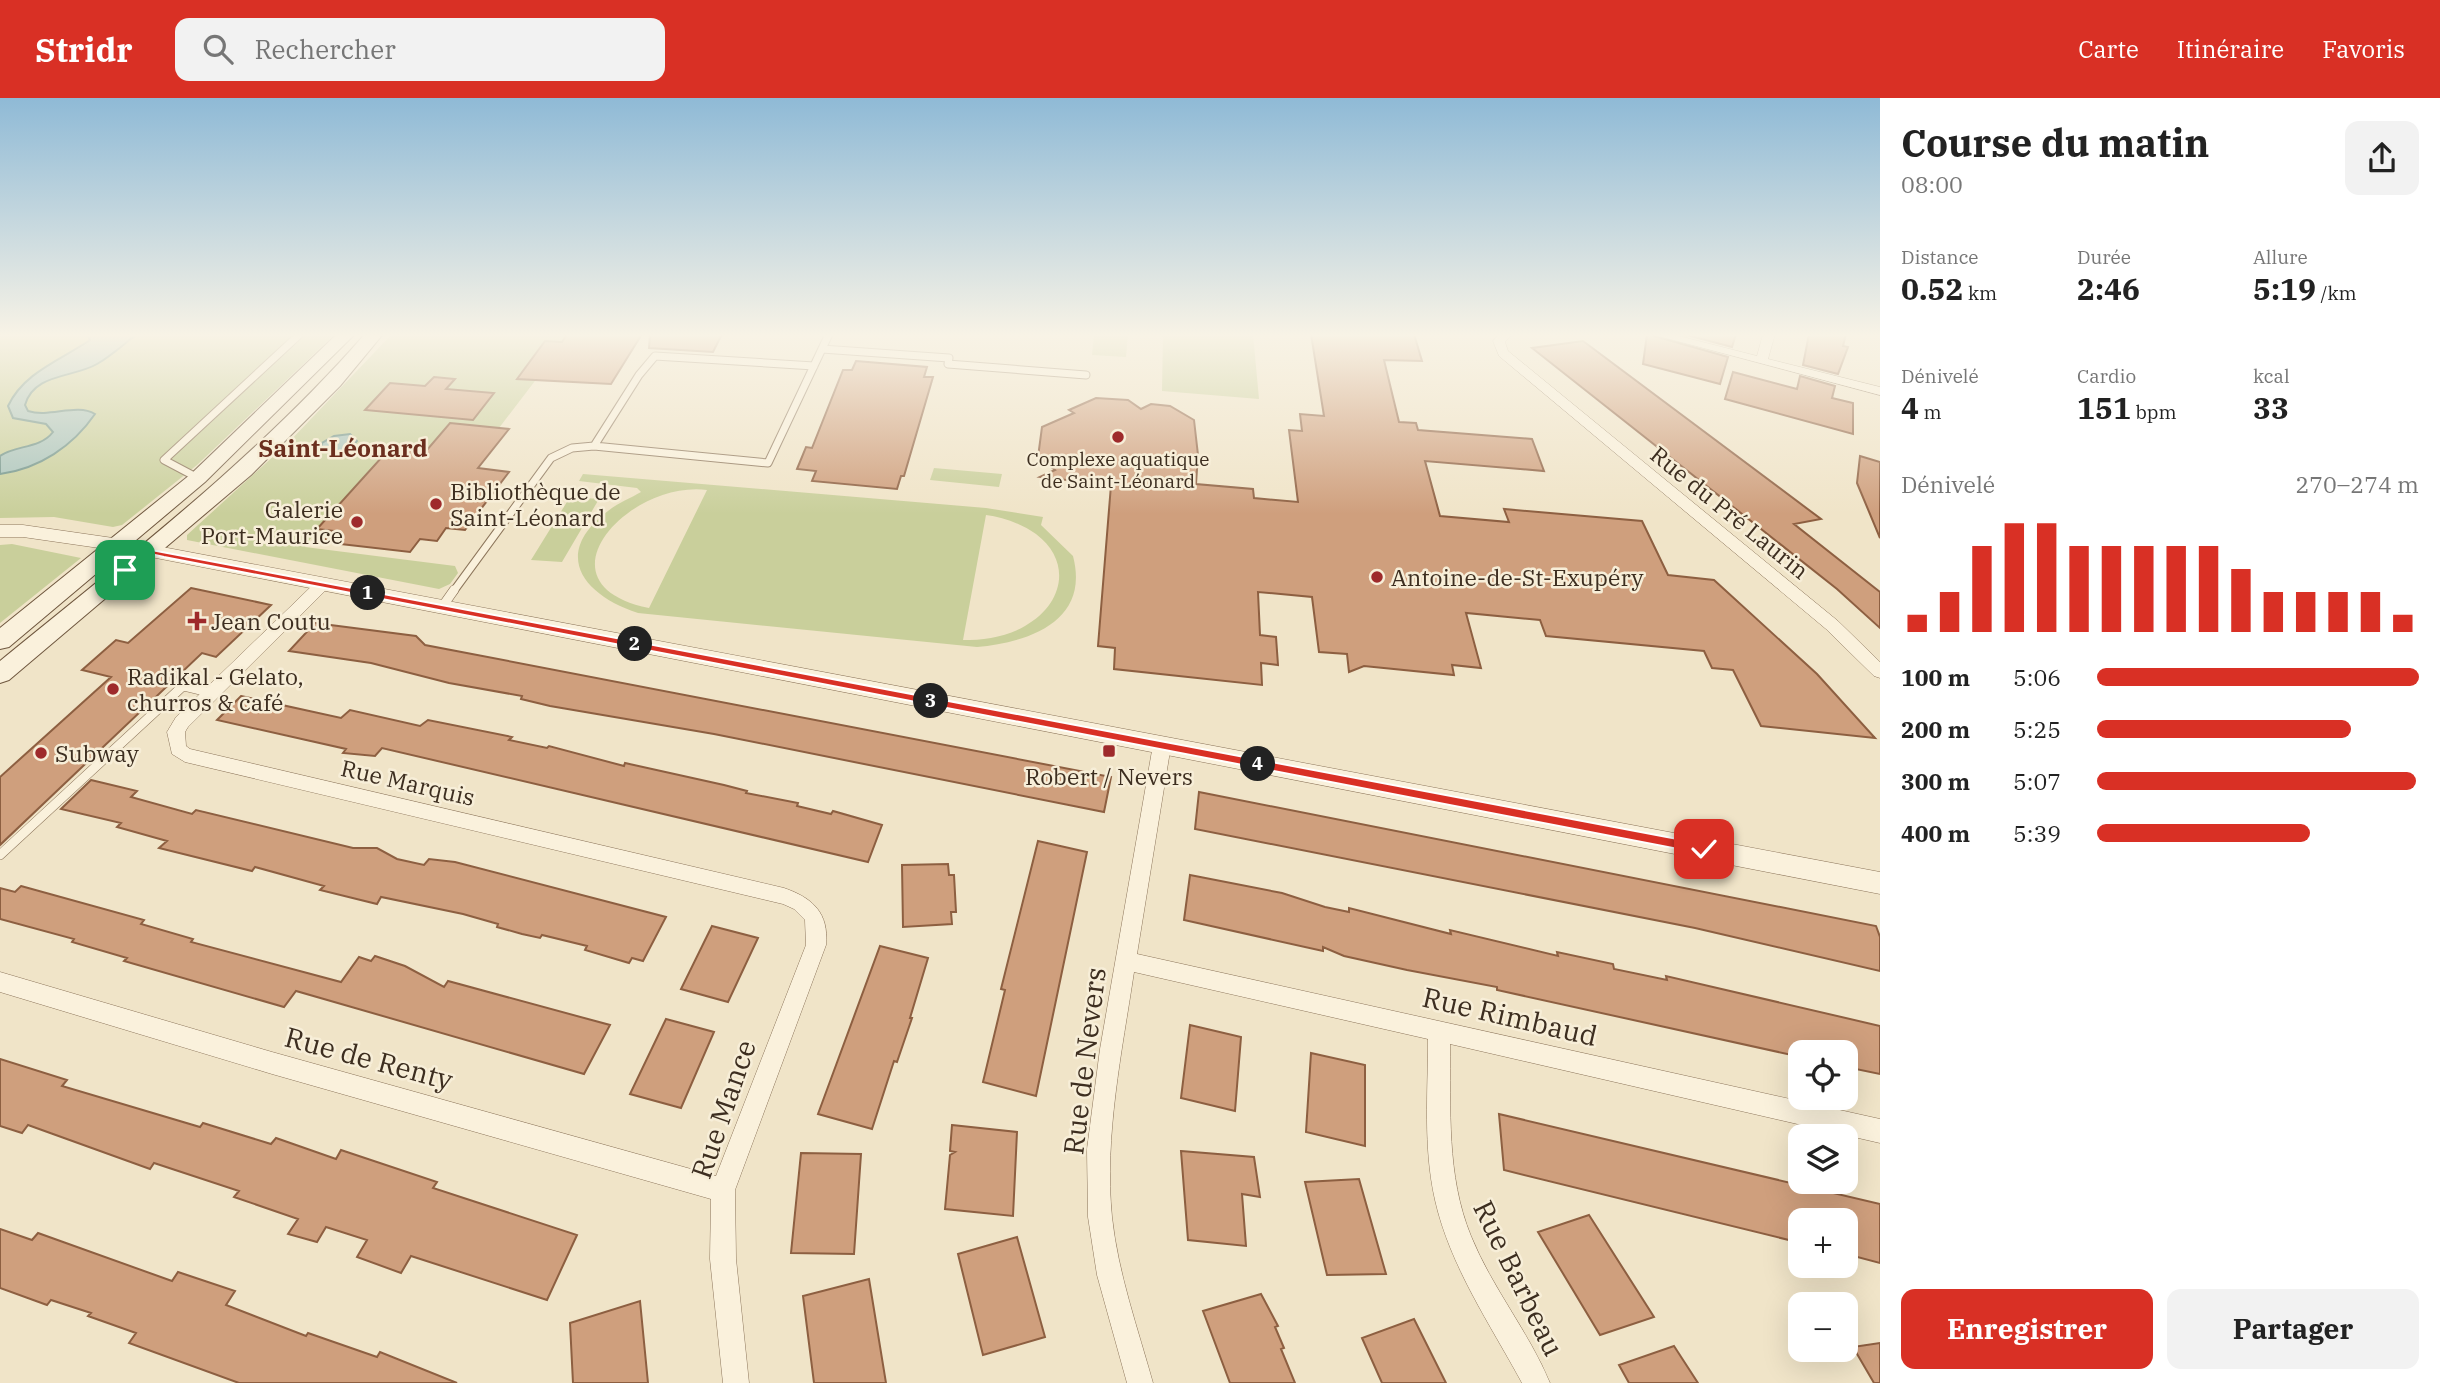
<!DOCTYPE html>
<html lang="fr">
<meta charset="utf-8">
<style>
:root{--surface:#fff;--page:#f2f2f2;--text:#222;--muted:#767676;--accent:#d93025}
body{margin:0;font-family:"IBM Plex Serif",serif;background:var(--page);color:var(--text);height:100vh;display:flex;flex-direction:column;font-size:26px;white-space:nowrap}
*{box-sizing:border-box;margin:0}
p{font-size:23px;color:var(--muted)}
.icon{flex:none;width:38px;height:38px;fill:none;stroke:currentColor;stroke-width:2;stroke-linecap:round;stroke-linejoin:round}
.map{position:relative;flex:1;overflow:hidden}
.sheet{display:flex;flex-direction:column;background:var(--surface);width:560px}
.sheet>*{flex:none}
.buttons{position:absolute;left:1788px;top:942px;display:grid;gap:14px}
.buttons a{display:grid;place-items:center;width:70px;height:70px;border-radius:14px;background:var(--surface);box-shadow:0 7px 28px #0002;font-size:35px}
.pin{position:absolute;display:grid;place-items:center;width:60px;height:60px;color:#fff;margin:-30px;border-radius:14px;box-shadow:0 4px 10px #0006}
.km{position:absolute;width:35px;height:35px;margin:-18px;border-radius:50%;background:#222;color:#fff;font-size:19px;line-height:35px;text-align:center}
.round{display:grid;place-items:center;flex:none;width:74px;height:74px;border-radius:14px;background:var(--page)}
.summary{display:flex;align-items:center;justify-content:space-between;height:119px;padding:0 21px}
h1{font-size:38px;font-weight:700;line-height:52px}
.metrics{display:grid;grid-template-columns:repeat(3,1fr);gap:10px;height:119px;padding:7px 21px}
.metrics div{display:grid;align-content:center}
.metrics b{font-size:30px;font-weight:700}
.metrics small{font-size:19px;font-weight:400}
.metrics p{font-size:19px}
.chart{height:196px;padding:14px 21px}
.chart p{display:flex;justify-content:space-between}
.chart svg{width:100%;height:126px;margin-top:7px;stroke:var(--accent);stroke-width:6}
.button{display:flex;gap:14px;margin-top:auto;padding:14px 21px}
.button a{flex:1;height:80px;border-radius:14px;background:var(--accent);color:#fff;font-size:28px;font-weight:700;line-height:80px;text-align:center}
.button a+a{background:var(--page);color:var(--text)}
ul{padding:0 21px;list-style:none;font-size:23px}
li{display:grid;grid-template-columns:112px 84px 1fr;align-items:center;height:52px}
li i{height:18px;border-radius:9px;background:var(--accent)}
header{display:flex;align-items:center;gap:42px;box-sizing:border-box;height:98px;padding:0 35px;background:var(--accent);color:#fff}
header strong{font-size:33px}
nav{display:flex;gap:38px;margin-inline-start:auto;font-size:24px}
.search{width:490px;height:63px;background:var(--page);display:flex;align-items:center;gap:18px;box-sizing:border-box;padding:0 24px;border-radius:14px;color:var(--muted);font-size:26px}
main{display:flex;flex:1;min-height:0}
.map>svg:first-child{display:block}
</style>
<header>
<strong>Stridr</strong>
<div class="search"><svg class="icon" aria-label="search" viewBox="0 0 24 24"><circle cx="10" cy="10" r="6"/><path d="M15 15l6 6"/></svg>Rechercher</div>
<nav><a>Carte</a><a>Itinéraire</a><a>Favoris</a></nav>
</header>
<main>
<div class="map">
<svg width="1880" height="1285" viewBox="0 0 1880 1285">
<rect width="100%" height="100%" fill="#f0e4c8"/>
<!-- green -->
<path fill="#c9cf9b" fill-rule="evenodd" d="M 0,236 L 335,236 L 197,367 L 122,427 L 113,429 L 54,419 L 0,420 Z
M 392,236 L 567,236 L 562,244 L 545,243 L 538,279 L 499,330 L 427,352 L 391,349 L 317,431 L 305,449 L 455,468 L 458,475 L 450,486 L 439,491 L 187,442 L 187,437 L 289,344 Z
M 1094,236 L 1128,236 L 1126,259 L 1092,257 Z
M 1163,236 L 1253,236 L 1259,301 L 1162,293 Z
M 934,370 L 1002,376 L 999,389 L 930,382 Z
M 583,376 L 986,410 L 1043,419 L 1041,427 L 1073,458 C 1090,523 1030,544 977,549 L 638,515 C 583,497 551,456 608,413 C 618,405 631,400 641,394 L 637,390 L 579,383 ZM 707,392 L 649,510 C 533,486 628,382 707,392 ZM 986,417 C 1003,419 1022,426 1036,436 C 1073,464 1063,507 1025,528 C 1006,539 984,542 963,542 Z
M 570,399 L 599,401 L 562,464 L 531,462 Z
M 12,446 L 81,460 L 0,525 L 0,447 Z"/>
<!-- water -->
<path fill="#a9c4bc" stroke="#6f938a" stroke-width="2" d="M 87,236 L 137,236 C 124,246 111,258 97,266 C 73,280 34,275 25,307 L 28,313 C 50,320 76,305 95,316 C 73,348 39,371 0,376 L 0,358 C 15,347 40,351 53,334 L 46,326 L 13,320 L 8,308 C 24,274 61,262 90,242 Z
M 350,336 L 357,343 C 349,354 333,358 321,351 L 322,345 L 334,338 Z"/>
<!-- building -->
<path fill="#cf9f7d" stroke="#8d5f41" stroke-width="2" d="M 567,236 L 642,236 L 611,286 L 517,281 L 545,243 L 562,244 Z
M 650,236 L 722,236 L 713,254 L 649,250 Z
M 1311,236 L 1414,236 L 1422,263 L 1384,262 L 1399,324 L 1416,325 L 1418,332 L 1532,341 L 1544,373 L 1425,363 L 1440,418 L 1509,424 L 1504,411 L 1642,423 L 1668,477 L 1714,482 L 1817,576 L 1875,640 L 1761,628 L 1733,572 L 1712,570 L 1704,553 L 1546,538 L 1540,522 L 1466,515 L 1481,570 L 1452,567 L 1454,577 L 1364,568 L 1349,574 L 1347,556 L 1319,554 L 1312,499 L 1258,494 L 1260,537 L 1276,539 L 1278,567 L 1261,565 L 1262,587 L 1114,571 L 1115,550 L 1098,548 L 1111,387 L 1040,379 L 1055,372 L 1038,359 L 1042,329 L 1074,315 L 1069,312 L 1096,300 L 1128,302 L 1141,311 L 1151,306 L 1170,308 L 1194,322 L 1198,357 L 1196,386 L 1253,391 L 1254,400 L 1298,404 L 1289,332 L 1302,333 L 1300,316 L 1324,318 Z
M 1647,236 L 1728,259 L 1720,286 L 1643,266 Z
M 1683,236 L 1736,236 L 1732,249 Z
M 1809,236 L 1846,236 L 1843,248 L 1848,249 L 1838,276 L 1803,267 Z
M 1583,243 L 1821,421 L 1794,426 L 1880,494 L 1880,530 L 1837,491 L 1532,250 Z
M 856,263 L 927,269 L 924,279 L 933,279 L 904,378 L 901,378 L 897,391 L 812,383 L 816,373 L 797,371 L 806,349 L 812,350 L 843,272 L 852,272 Z
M 1733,274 L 1797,291 L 1800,278 L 1835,288 L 1832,300 L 1853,305 L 1853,336 L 1725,301 Z
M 434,279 L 455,281 L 446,291 L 494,295 L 473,322 L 365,312 L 390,285 L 425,288 Z
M 450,325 L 509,331 L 478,370 L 509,374 L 465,432 L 446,430 L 437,443 L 420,441 L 410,454 L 323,444 L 334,433 L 317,431 L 391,349 L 427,352 Z
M 1860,358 L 1880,364 L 1880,440 L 1857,385 Z
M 191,490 L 271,507 L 216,559 L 202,555 L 0,747 L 0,679 L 111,579 L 82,572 L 116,542 L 128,545 Z
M 315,525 L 416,538 L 425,547 L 1111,679 L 1104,714 L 714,636 L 550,608 L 521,601 L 522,598 L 449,585 L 371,565 L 289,553 Z
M 241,598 L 341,620 L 350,612 L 420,628 L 428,622 L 512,639 L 509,642 L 547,650 L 549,648 L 624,668 L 625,665 L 724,687 L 747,693 L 746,695 L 798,705 L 797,708 L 831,716 L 833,713 L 882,727 L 868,764 L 382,650 L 375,658 L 343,655 L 346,651 L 217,622 Z
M 91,682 L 137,693 L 131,699 L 192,716 L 196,712 L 353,750 L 377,750 L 397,761 L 424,767 L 429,761 L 455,764 L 666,819 L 643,863 L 632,860 L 629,865 L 585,852 L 587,848 L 542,837 L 540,840 L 522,836 L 497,829 L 498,826 L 463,816 L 381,799 L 377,806 L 320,792 L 324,788 L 255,769 L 252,773 L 159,750 L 167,743 L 117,729 L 121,725 L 61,711 Z
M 1199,694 L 1876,828 L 1880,839 L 1880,873 L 1695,830 L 1195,731 Z
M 1038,743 L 1087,754 L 1036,998 L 983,984 L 1005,892 L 1001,891 Z
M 948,766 L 949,777 L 954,777 L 956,814 L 951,814 L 952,826 L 903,829 L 902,767 Z
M 1190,777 L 1282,795 L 1325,809 L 1349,814 L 1349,810 L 1451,836 L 1450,832 L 1558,858 L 1557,854 L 1613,866 L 1614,871 L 1667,882 L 1666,878 L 1880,928 L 1880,976 L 1846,969 L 1846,954 L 1801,954 L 1801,959 L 1497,892 L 1497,889 L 1407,872 L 1344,858 L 1323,849 L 1323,853 L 1184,822 Z
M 21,788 L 144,822 L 141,826 L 193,841 L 191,844 L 341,884 L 359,859 L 371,863 L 375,858 L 405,868 L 444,889 L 448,883 L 610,927 L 584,976 L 296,893 L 284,909 L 124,863 L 127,860 L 72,844 L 74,841 L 0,821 L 0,790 L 15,794 Z
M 712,828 L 758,840 L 728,904 L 681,891 Z
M 880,848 L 928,860 L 910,920 L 912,920 L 897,964 L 894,963 L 872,1031 L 818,1016 Z
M 666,921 L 714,934 L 681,1010 L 630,996 Z
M 1190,927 L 1241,939 L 1235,1013 L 1181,1000 Z
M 1311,955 L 1365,967 L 1365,1048 L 1306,1034 Z
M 0,961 L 67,982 L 62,988 L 200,1029 L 203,1025 L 271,1046 L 276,1040 L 336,1061 L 341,1052 L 437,1084 L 433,1090 L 577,1137 L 547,1202 L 411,1158 L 401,1175 L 357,1159 L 367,1142 L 326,1129 L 317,1144 L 288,1136 L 298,1121 L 234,1099 L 239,1093 L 154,1065 L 150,1071 L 28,1027 L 22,1035 L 0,1028 Z
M 1499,1016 L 1880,1106 L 1880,1165 L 1846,1156 L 1846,1122 L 1801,1122 L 1801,1145 L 1504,1072 Z
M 952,1027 L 1017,1034 L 1013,1118 L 945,1111 L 950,1057 L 955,1054 L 950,1053 Z
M 1181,1053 L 1254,1059 L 1260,1099 L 1242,1096 L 1246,1148 L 1188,1142 Z
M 801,1055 L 861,1056 L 854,1156 L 791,1155 Z
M 1359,1081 L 1386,1176 L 1327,1177 L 1305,1084 Z
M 1589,1117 L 1654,1219 L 1600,1237 L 1538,1134 Z
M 0,1131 L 32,1142 L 38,1135 L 172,1183 L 178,1174 L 235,1193 L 226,1207 L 306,1238 L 308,1235 L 377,1259 L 380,1254 L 457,1285 L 239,1285 L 129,1245 L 136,1235 L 88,1218 L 91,1215 L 51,1202 L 47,1207 L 0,1190 Z
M 1017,1139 L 1045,1239 L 983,1257 L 958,1156 Z
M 869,1181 L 886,1285 L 814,1285 L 803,1198 Z
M 1261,1196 L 1278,1228 L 1275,1229 L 1284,1250 L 1281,1251 L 1295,1285 L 1230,1285 L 1203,1213 Z
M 640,1203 L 648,1285 L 573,1285 L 570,1225 Z
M 1414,1221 L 1446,1285 L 1382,1285 L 1362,1240 Z
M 1880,1245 L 1880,1285 L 1874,1285 L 1853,1249 Z
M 1674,1248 L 1698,1285 L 1629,1285 L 1619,1267 Z"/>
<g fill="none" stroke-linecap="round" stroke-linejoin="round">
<!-- service-far1 casing -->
<g stroke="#8d765c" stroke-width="9">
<path id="service-far1" d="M 822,251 L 949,260 L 948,266 L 1086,277
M 594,348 L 639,277 L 655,258 L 814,268
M 198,380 L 164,362 L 300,236
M 453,494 L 551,360 L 572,350 L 594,348 L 768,365 L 829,236"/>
</g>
<!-- service casing -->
<g stroke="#8d765c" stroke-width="10">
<path id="service" d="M 442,509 L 454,492
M 0,757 L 183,588 L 212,595"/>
</g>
<!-- minor casing -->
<g stroke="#8d765c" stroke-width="1">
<path id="minor" d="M 1500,236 L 1512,236 L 1505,244 L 1508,253 L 1838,523 L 1880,564 L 1880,580 L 1874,578 L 1826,531 L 1499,258 L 1493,243 Z
M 1651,236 L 1671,236 L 1757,258 L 1763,236 L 1775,236 L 1768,261 L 1880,289 L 1880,297 Z
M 323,481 L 331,486 L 328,490 L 188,629 L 185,634 L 186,648 L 190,651 L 784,790 C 813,800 829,815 826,847 L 735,1092 L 736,1161 L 749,1285 L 723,1285 L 710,1161 L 711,1101 L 272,976 L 0,894 L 0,874 L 272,954 L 716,1078 L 806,847 L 805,822 L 794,811 L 783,806 L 185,664 L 172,656 L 167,634 L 176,619 L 318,482 Z
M 1162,640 L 1168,642 L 1171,647 L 1137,856 L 1880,1021 L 1880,1045 L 1450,946 C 1451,1011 1446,1077 1471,1138 C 1492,1190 1529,1234 1550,1285 L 1522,1285 C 1490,1226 1450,1168 1435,1102 C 1423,1049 1428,994 1428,941 L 1134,874 C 1122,954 1104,1038 1112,1119 C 1118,1175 1138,1231 1153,1285 L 1127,1285 L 1097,1177 L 1088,1119 L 1087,1051 L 1100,951 L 1153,647 L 1156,642 Z"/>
</g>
<!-- tertiary casing -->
<g stroke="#8d765c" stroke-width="1">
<path id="tertiary" d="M 0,427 L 23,427 L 120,441 L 1880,774 L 1880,796 L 120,453 L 23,439 L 0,439 Z"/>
</g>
<!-- secondary casing -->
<g stroke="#6f573f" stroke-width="2">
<path id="secondary" d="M 337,236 L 355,236 L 205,384 L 9,549 L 0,551 L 0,530 L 191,376 Z
M 365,236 L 383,236 L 340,288 L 251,377 L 9,582 L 0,585 L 0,563 C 127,459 257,360 365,236 Z"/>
</g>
<!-- service-far1 -->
<use href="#service-far1" stroke="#faf1dc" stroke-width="7"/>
<!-- service -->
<use href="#service" stroke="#faf1dc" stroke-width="9"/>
<!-- minor -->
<use href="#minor" fill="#faf1dc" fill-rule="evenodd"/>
<!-- tertiary -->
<use href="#tertiary" fill="#faf1dc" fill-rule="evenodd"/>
<!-- secondary -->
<use href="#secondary" fill="#faf1dc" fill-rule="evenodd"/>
</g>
<!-- sky -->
<linearGradient id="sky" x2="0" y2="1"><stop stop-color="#8fbad6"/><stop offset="0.57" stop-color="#f8f3e6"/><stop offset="1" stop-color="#f8f3e6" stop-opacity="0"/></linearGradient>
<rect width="1880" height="416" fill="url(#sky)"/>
<!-- route -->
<path fill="#d93025" stroke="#fff" stroke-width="2" d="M 146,451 L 1704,746 L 1711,751 L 1704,756 L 164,459 L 151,456 L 129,474 L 122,474 L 122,470 Z"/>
<!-- markers -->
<g fill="#9e2a2b" stroke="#f7eed8" stroke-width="2.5">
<circle cx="1118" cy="339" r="7"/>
<circle cx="436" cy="406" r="7"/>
<circle cx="357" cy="424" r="7"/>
<circle cx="1377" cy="479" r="7"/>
<path d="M193.5 512.5h7v7h7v7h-7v7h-7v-7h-7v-7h7z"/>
<circle cx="113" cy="591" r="7"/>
<rect x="1102" y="646" width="14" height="14" rx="3.5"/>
<circle cx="41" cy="655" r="7"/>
</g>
<g text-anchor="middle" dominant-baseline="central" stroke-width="5" stroke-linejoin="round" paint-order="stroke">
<!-- far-poi labels -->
<g font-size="19" fill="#3d2e20" stroke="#f7eed8">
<text x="1118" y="361">Complexe aquatique<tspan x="1118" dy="22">de Saint-Léonard</tspan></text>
</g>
<!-- poi labels -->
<g font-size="23" fill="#3d2e20" stroke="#f7eed8" text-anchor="start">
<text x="450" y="393">Bibliothèque de<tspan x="450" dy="26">Saint-Léonard</tspan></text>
<text x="343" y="411" text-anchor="end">Galerie<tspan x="343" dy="26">Port-Maurice</tspan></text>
<text x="1391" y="479">Antoine-de-St-Exupéry</text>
<text x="211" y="523">Jean Coutu</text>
<text x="127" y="578">Radikal - Gelato,<tspan x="127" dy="26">churros &amp; café</tspan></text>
<text x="55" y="655">Subway</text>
<text x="1109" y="678" text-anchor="middle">Robert / Nevers</text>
</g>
<!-- street labels -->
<g font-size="23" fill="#3d2e20" stroke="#f7eed8">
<text transform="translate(1730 414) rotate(39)">Rue du Pré Laurin</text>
<text transform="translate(408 684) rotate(13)">Rue Marquis</text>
</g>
<!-- far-district labels -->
<g font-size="24" font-weight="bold" fill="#6b2e1e" stroke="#f7eed8">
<text x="343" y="350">Saint-Léonard</text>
</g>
<!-- near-street labels -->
<g font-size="28" fill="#3d2e20" stroke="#f7eed8">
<text transform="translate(1510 918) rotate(13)">Rue Rimbaud</text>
<text transform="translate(369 960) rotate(15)">Rue de Renty</text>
<text transform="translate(1084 963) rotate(-83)">Rue de Nevers</text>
<text transform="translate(723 1011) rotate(-71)">Rue Mance</text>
<text transform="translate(1519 1180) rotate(64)">Rue Barbeau</text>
</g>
</g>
</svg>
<div class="buttons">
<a><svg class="icon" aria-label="locate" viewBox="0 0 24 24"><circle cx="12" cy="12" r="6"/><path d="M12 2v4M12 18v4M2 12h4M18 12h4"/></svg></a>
<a><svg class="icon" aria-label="layers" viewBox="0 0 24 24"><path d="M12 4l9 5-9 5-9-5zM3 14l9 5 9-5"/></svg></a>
<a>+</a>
<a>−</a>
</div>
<div class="pin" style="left:125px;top:472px;background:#1e9e55"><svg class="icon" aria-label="arrive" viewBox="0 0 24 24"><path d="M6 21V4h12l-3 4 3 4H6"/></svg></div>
<div class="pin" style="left:1704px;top:751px;background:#d93025"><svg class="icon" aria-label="check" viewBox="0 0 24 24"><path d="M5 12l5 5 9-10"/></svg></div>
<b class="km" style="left:368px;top:495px">1</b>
<b class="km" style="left:635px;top:546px">2</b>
<b class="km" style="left:931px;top:603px">3</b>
<b class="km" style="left:1258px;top:666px">4</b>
</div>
<section class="sheet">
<div class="summary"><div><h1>Course du matin</h1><p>08:00</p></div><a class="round"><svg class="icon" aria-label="share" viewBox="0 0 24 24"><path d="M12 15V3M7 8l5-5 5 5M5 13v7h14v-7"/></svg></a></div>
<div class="metrics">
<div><p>Distance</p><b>0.52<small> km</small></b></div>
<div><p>Durée</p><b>2:46</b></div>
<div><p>Allure</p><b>5:19<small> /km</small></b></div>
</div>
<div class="metrics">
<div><p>Dénivelé</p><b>4<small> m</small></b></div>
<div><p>Cardio</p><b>151<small> bpm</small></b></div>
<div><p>kcal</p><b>33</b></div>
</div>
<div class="chart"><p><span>Dénivelé</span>270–274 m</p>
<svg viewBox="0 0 160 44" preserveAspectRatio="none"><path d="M5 44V38M15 44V30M25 44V14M35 44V6M45 44V6M55 44V14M65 44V14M75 44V14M85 44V14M95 44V14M105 44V22M115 44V30M125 44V30M135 44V30M145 44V30M155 44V38"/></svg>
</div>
<ul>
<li><b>100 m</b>5:06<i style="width:100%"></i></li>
<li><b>200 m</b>5:25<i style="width:79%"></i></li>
<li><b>300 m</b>5:07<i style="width:99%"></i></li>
<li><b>400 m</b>5:39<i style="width:66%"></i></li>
</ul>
<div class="button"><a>Enregistrer</a><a>Partager</a></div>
</section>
</main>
